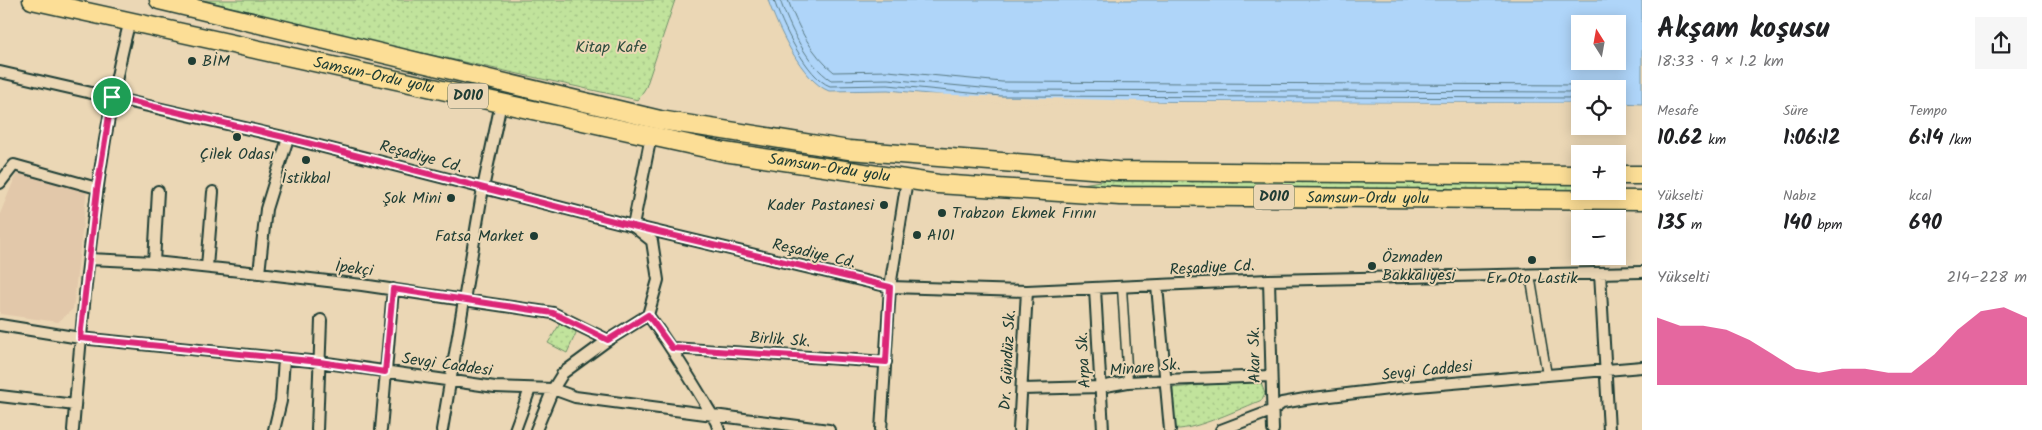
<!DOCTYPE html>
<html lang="tr">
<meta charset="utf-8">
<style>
:root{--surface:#fff;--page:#f6f6f6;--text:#202124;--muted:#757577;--accent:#db2777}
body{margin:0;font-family:Kalam,sans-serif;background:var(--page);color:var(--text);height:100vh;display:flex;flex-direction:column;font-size:19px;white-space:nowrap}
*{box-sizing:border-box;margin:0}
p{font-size:16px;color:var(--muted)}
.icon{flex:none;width:28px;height:28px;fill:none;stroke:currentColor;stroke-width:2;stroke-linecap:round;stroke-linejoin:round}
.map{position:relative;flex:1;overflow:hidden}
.drawer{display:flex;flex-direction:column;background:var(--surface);width:400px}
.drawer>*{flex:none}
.needle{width:32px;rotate:349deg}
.tools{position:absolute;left:1571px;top:15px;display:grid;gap:10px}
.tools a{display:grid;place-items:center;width:55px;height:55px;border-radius:0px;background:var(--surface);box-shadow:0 2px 12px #0003;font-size:25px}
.pin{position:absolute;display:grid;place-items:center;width:42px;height:42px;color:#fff;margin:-21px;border:2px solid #fff;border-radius:50%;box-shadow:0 1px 5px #0007}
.round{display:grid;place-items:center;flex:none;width:52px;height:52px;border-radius:0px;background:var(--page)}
.head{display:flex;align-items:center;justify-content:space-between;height:85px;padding:0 15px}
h1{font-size:28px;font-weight:700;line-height:38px}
.stats{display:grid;grid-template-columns:repeat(3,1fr);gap:8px;height:85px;padding:5px 15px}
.stats div{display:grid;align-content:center}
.stats b{font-size:21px;font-weight:700}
.stats small{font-size:14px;font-weight:400}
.stats p{font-size:14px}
.chart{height:140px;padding:10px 15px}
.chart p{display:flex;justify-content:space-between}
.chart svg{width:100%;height:90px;margin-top:5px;fill:var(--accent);opacity:.7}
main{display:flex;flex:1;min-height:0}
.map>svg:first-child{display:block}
</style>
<main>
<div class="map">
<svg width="1642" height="430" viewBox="0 0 1642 430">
<defs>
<pattern id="grass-dots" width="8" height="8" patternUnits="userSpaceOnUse" patternTransform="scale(1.25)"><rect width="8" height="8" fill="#c1e39c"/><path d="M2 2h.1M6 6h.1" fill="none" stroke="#a5c487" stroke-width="1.8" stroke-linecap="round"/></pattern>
</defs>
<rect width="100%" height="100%" fill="#ebd7b5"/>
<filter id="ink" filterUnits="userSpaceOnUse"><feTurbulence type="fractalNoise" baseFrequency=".02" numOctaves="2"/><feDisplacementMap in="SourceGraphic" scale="10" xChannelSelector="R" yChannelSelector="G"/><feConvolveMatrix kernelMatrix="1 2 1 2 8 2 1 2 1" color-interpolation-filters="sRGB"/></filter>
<g filter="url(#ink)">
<!-- built -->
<path fill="#e2c8aa" d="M 18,170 L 87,189 L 73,309 L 58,322 L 0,314 L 0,214 Z"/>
<!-- grass -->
<path fill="url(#grass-dots)" stroke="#709068" d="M 203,0 L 675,0 L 646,87 L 638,100 L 363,40 Z
M 943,175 L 1051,183 L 1082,184 L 1106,180 L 1580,183 L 1580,191 L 1093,186 L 942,177 Z
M 561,322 L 574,328 L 576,333 L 567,353 L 548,343 Z
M 1260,380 L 1265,394 L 1262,400 C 1242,408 1195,430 1176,429 L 1171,388 Z"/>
<!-- water -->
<path fill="#afd5f9" stroke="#7598aa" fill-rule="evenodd" d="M 768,0 L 1642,0 L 1642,104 L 1618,103 L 1618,89 L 1580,89 L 1580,103 L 1001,101 L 888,90 L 829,91 C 802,81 777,26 768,0 ZM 1580,24 L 1618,24 L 1618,61 L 1580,61 Z"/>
<!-- pier -->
<path fill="#ebd7b5" d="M 890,93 L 1170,102 L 1580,103 L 1580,106 L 1001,103 Z"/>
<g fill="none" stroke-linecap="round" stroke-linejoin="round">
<!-- shore -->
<path stroke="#597a83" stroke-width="1" d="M 774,0 C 781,23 807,78 830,86 L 888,85 L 1001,96 L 1580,98
M 780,0 C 789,26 807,65 831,80 L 888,79 L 1002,90 L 1580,92
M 788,0 C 797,26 812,55 834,72 L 888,71 L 1002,82 L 1579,85 L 1591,89"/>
<!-- pedestrian casing -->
<g stroke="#1f3d34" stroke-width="11">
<path id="pedestrian" d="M 1530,275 L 1547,375
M 1122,288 L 1128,382"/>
</g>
<!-- minor casing -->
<g stroke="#1f3d34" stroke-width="14">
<path id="minor" d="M 0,72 L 288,138 L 633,226 L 890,287 L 1027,291 L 1269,280 L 1642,272
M 0,183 L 14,165 L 97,188
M 89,259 L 154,262 L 259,273 L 362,285 L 553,313 L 608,340
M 154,262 L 158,191
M 207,267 L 213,192
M 259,273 L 266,209 L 288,138
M 1600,273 L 1609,430
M 1269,280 L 1273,430
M 1157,286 L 1170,430
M 1095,289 L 1103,430
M 648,315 C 669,344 687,373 705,403 C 711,415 715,416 719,430
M 0,325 L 80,338 L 320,362 L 495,387 L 553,389 L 575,397 L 829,430
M 672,348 L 886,362
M 1022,389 L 1100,387 L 1128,382 L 1165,380 L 1271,376
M 0,396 L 75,405
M 73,430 C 81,333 89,236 105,140 C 112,100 119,60 130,21
M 274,430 L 281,401 L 284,359
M 317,430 L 321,320
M 381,430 L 393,289
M 442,430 L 483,188 L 501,103
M 515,430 L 530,389
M 536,430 L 553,389 L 563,373 L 608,340 L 648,315 L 658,280 L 652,241 L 633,226 L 651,136
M 881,430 L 890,287 L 907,180
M 1019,430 L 1027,291
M 1221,430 L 1271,411 L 1282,403 L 1305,399 L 1406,387 L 1642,367"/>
</g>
<!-- trunk casing -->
<g stroke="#1f3d34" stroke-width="21">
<g id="trunk">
<path id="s1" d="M 32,0 L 724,152 L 938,184 L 1120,196 L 1642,200"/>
<path d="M 159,0 L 660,120 L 849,150 L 1117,171 L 1580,175"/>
<path d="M 1618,175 L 1642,175"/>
</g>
</g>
<!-- pedestrian -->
<use href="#pedestrian" stroke="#ebd7b5" stroke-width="8"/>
<!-- minor -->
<use href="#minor" stroke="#ebd7b5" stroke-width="10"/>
<!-- trunk -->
<use href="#trunk" stroke="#fcde96" stroke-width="18"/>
</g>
</g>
<g fill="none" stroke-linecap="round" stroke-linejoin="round" filter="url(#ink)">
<!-- route casing -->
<g stroke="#fff" stroke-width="10">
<path id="route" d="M 112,97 L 288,138 L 633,226 L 890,287 L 886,362 L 672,348 L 648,315 L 608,340 L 553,313 L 393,289 L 385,372 L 320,362 L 80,338 L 97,190 Z"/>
</g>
<!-- route -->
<use href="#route" stroke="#db2777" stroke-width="6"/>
</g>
<!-- markers -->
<g fill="#1f3d34" stroke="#ebd7b5" stroke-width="2">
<circle cx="192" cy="61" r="5"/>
<circle cx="237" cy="137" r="5"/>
<circle cx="306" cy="160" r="5"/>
<circle cx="451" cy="198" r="5"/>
<circle cx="884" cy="205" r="5"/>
<circle cx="942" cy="213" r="5"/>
<circle cx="917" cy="235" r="5"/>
<circle cx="534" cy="236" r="5"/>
<circle cx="1532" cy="260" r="5"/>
<circle cx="1372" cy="266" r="5"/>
</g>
<g text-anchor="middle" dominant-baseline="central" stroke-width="4" stroke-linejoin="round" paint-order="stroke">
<!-- shield labels -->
<g fill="#ebd7b5" stroke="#5c6b5b" stroke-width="1">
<rect x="448" y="83.5" width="40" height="25" rx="4"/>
<rect x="1254" y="184.5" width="40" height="25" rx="4"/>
</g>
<g font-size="15" font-weight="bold" fill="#1f3d34">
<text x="468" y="96">D010</text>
<text x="1274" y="197">D010</text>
</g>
<!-- park labels -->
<g font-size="16" fill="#2f4e3e" stroke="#ebd7b5">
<text x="611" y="47">Kitap Kafe</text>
</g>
<!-- poi labels -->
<g font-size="16" fill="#1f3d34" stroke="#ebd7b5" text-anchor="start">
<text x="202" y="61">BİM</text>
<text x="237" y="154" text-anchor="middle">Çilek Odası</text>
<text x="306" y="178" text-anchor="middle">İstikbal</text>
<text x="441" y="198" text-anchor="end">Şok Mini</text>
<text x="874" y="205" text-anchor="end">Kader Pastanesi</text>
<text x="952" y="213">Trabzon Ekmek Fırını</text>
<text x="927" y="235">A101</text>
<text x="524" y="236" text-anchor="end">Fatsa Market</text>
<text x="1382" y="257">Özmaden<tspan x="1382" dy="18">Bakkaliyesi</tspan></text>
<text x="1532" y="278" text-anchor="middle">Er Oto Lastik</text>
</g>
<!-- street labels -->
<g font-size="16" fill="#1f3d34" stroke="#ebd7b5">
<text stroke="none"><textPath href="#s1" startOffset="350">Samsun-Ordu yolu</textPath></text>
<text transform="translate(421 157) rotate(15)">Reşadiye Cd.</text>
<text stroke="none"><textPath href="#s1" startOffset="815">Samsun-Ordu yolu</textPath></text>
<text stroke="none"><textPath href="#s1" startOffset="1355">Samsun-Ordu yolu</textPath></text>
<text transform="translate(814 254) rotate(13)">Reşadiye Cd.</text>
<text transform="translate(1212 268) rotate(-3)">Reşadiye Cd.</text>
<text transform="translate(354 269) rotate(7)">İpekçi</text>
<text transform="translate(780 340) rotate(4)">Birlik Sk.</text>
<text transform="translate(1255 355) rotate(-91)">Akar Sk.</text>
<text transform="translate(1008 360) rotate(-87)">Dr. Gündüz Sk.</text>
<text transform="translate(1084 360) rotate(-93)">Arpa Sk.</text>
<text transform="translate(447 365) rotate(8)">Sevgi Caddesi</text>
<text transform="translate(1145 368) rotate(-5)">Minare Sk.</text>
<text transform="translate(1427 371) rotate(-6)">Sevgi Caddesi</text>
</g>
</g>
</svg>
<div class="tools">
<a><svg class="needle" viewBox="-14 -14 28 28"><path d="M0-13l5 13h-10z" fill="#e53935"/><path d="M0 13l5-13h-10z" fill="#757577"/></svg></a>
<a><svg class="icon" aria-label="locate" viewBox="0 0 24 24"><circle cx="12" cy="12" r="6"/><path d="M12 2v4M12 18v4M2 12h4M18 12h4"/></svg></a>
<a>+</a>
<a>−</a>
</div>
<div class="pin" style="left:112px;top:97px;background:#1e9e55"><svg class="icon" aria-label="arrive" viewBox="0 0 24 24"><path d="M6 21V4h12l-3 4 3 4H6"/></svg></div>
</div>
<section class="drawer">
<div class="head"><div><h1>Akşam koşusu</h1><p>18:33 · 9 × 1.2 km</p></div><a class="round"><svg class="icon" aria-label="share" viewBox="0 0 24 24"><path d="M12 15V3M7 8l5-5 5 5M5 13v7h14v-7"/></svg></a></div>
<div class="stats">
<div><p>Mesafe</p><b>10.62<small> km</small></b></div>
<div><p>Süre</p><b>1:06:12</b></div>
<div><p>Tempo</p><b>6:14<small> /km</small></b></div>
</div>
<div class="stats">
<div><p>Yükselti</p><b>135<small> m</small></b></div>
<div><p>Nabız</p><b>140<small> bpm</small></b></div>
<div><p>kcal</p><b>690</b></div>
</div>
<div class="chart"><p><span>Yükselti</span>214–228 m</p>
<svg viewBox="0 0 160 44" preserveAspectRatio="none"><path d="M0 44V11L10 15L20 15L30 17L40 22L50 29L60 36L70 38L80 36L90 36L100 38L110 38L120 29L130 17L140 8L150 6L160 11V44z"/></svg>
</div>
</section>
</main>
